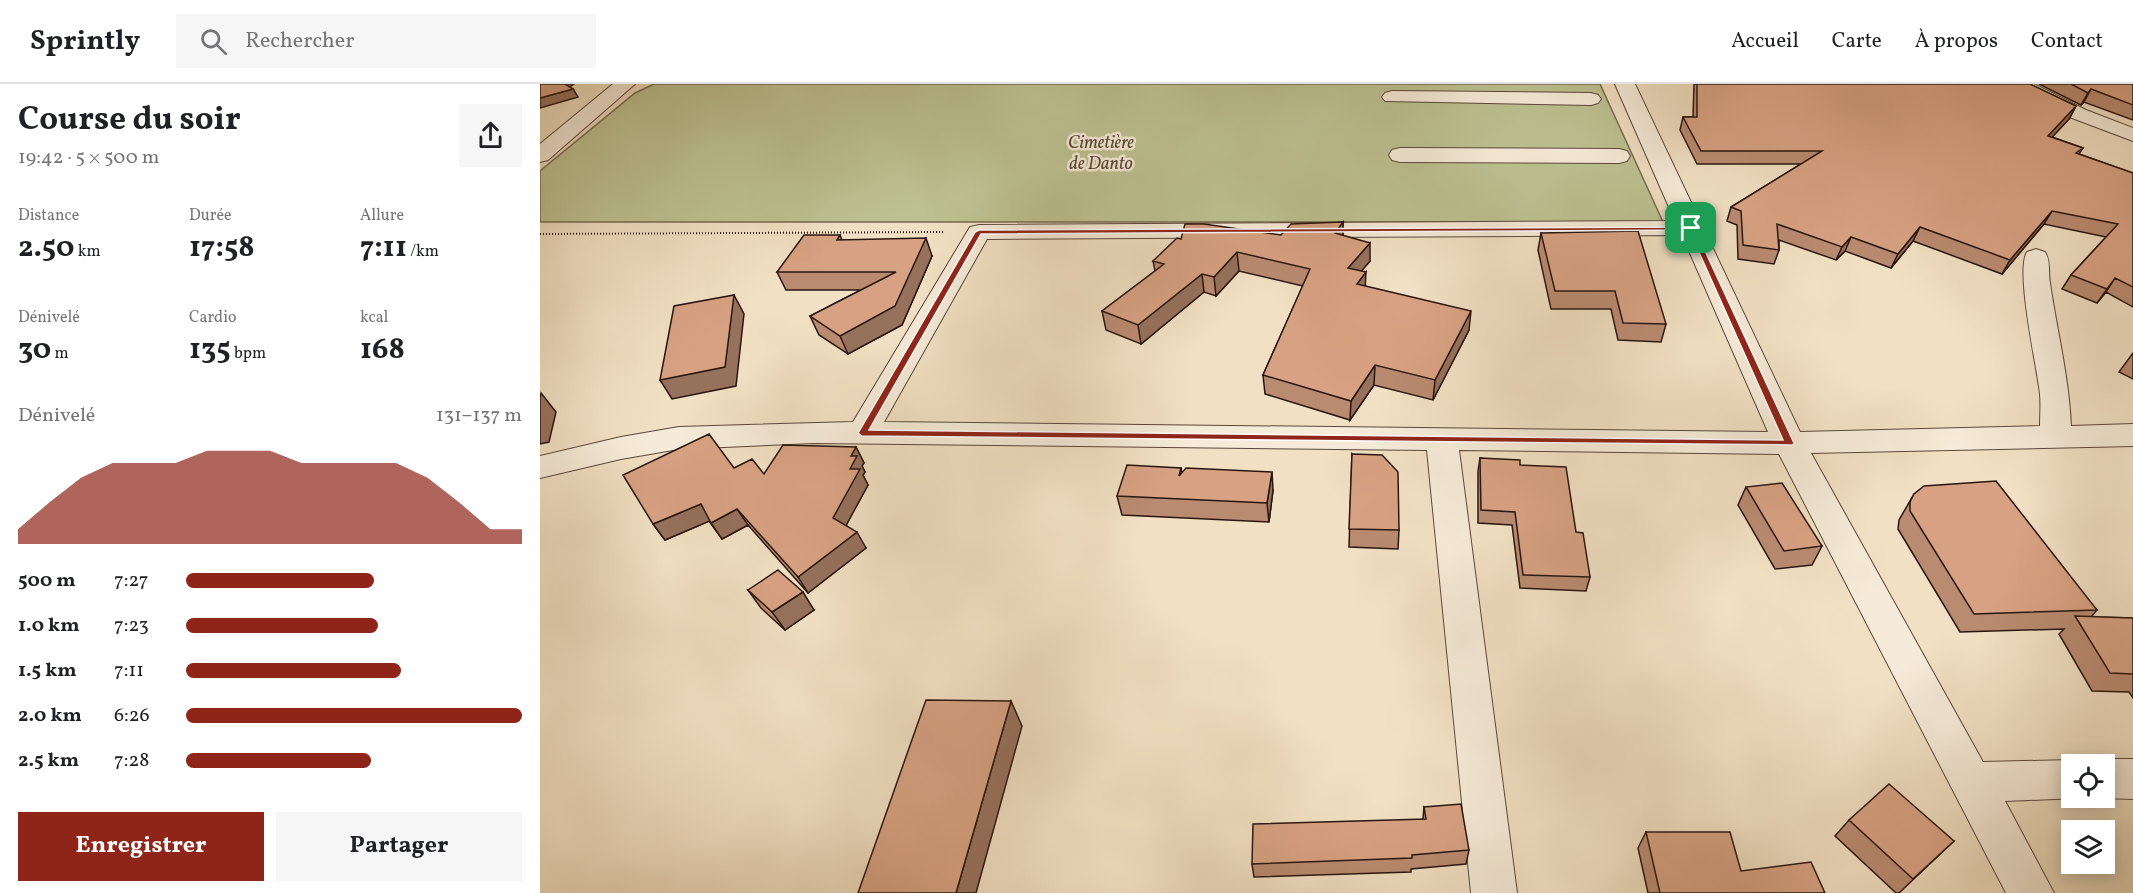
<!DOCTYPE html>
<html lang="fr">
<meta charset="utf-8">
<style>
:root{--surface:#fff;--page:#f6f6f6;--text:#202124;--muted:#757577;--line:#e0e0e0;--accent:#8f2418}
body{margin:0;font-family:Vollkorn,serif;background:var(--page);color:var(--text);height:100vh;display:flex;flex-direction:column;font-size:22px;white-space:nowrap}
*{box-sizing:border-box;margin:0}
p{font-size:20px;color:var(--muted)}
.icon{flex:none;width:33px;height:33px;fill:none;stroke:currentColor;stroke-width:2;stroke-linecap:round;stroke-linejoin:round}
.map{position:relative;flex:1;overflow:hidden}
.drawer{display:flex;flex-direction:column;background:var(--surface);width:540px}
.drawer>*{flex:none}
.fabs{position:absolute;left:1521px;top:670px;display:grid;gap:12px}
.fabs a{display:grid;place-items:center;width:54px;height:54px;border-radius:0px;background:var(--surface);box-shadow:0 3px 15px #0003;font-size:30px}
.pin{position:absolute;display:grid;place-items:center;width:51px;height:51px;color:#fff;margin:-26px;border-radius:12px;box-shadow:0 3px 9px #0006}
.round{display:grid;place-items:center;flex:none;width:63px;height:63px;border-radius:0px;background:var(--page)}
.summary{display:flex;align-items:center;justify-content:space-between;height:102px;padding:0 18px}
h1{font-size:33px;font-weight:700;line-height:45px}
.metrics{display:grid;grid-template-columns:repeat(3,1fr);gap:9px;height:102px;padding:6px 18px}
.metrics div{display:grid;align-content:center}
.metrics b{font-size:30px;font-weight:700}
.metrics small{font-size:16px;font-weight:400}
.metrics p{font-size:16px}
.chart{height:168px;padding:12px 18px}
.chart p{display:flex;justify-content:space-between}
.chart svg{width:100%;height:108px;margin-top:6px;fill:var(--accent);opacity:.7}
.primary-button{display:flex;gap:12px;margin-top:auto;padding:12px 18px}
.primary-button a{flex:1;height:69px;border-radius:0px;background:var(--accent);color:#fff;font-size:24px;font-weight:700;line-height:69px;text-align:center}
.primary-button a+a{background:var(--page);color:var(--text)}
ul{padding:0 18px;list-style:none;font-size:20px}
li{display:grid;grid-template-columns:96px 72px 1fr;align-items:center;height:45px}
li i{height:15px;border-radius:8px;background:var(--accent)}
header{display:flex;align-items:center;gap:36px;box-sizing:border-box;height:84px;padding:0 30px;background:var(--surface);border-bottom:2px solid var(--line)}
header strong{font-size:28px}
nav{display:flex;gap:33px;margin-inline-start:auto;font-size:21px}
.search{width:420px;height:54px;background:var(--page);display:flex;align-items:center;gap:15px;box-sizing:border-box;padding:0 21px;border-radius:0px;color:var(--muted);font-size:22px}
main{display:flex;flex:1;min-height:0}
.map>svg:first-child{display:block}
</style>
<header>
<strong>Sprintly</strong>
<div class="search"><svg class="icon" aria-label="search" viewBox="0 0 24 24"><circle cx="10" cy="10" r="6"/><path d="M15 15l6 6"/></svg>Rechercher</div>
<nav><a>Accueil</a><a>Carte</a><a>À propos</a><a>Contact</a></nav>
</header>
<main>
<section class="drawer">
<div class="summary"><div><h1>Course du soir</h1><p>19:42 · 5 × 500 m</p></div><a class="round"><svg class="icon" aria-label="share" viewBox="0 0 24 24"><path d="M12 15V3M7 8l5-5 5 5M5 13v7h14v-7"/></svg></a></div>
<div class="metrics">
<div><p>Distance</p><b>2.50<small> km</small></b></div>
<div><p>Durée</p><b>17:58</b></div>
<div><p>Allure</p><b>7:11<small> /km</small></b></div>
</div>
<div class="metrics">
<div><p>Dénivelé</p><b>30<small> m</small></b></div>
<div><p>Cardio</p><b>135<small> bpm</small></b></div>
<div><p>kcal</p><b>168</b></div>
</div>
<div class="chart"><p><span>Dénivelé</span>131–137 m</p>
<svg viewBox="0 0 160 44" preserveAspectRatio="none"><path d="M0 44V38L10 27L20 17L30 11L40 11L50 11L60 6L70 6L80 6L90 11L100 11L110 11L120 11L130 17L140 27L150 38L160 38V44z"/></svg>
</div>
<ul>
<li><b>500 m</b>7:27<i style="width:56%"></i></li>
<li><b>1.0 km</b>7:23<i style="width:57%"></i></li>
<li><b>1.5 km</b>7:11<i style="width:64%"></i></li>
<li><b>2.0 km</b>6:26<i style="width:100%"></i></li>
<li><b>2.5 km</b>7:28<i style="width:55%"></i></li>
</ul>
<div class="primary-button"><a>Enregistrer</a><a>Partager</a></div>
</section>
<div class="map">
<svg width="1593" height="809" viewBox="0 0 1593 809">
<rect width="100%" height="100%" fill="#f1e0c3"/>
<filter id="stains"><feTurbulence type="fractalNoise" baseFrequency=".00333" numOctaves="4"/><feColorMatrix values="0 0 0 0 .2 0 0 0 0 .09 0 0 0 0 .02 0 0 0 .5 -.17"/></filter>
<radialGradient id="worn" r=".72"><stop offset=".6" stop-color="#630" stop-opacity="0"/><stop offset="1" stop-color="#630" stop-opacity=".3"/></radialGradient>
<!-- green -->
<path fill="#bdc192" stroke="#736c50" stroke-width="1.5" d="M 114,0 L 1060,0 L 1123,138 L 0,138 L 0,87 L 95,9 Z"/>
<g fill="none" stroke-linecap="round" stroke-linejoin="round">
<!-- minor casing -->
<g stroke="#5b483c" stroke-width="2">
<path id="minor" d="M 73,0 L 95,0 L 8,76 L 0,78 L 0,60 Z
M 1075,0 L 1095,0 L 1260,348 L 1500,342 C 1500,332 1501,321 1500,310 C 1497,283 1475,186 1487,168 L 1496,165 L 1505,168 C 1511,177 1508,188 1510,199 C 1517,247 1529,293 1531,342 L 1593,340 L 1593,362 L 1271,369 L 1443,678 L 1532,676 L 1544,681 L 1532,681 L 1532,714 L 1537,714 L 1465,717 L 1514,809 L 1466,809 L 1239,370 L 919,366 L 977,809 L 931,809 L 887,366 L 273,359 L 139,365 L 81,375 L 0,394 L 0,372 L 81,353 L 139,343 L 313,338 L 430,143 L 439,141 L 1135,137 ZM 1142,151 L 1228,348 L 344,338 L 447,155 Z
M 1468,0 L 1494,0 L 1546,26 L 1593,44 L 1593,57 L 1532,34 L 1471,4 Z
M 852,7 L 1051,9 L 1058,11 L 1061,15 L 1058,19 L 1051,21 L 845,17 L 842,13 L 845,9 Z
M 860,64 L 1079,65 L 1087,67 L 1090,72 L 1087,77 L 1079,79 L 860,78 L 852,76 L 849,71 L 852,66 Z
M 1564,675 L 1593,675 L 1593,715 L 1562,714 L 1564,714 L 1564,681 L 1549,681 Z"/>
</g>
<!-- path -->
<path stroke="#29160f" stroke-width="2" stroke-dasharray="1 2" stroke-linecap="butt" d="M 0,150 L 405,148"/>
<!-- minor -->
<use href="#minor" fill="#f6ebd8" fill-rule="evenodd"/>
</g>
<!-- wall -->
<path fill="#b98b71" stroke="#29160f" stroke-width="1.5" d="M 1154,0 L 1490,0 L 1536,22 L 1529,35 L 1512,53 L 1543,64 L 1539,70 L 1593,89 L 1593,223 L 1566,208 L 1557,219 L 1522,205 L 1531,191 L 1566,153 L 1504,140 L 1462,190 L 1373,157 L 1351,184 L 1305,167 L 1296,176 L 1239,156 L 1239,166 L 1234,180 L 1198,175 L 1197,141 L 1187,137 L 1191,123 L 1261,80 L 1157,80 L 1140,46 L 1143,33 L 1153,33 Z
M 1499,0 L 1593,0 L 1593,36 L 1544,18 L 1541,21 Z
M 803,138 L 803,151 L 830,177 L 821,187 L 825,202 L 929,246 L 893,316 L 834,301 L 810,336 L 725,310 L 723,291 L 763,202 L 699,187 L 676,212 L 664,208 L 601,260 L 566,246 L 562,227 L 615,187 L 613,177 L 641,155 L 741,151 Z
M 1001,149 L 1126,240 L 1121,258 L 1078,256 L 1071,225 L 1011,225 L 998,166 Z
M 300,151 L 302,156 L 392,172 L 362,241 L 308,270 L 279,251 L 270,232 L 321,206 L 246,206 L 237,188 Z
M 1593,269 L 1593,295 L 1579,288 Z
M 316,363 L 324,379 L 322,382 L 325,388 L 323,391 L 328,401 L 306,441 L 326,464 L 268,509 L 208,441 L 182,455 L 169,437 L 125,456 L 113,440 L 194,384 L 224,390 Z
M 812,370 L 859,446 L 858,465 L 809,463 Z
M 940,374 L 980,381 L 1036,448 L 1050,493 L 1046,507 L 980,504 L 972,441 L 938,439 L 938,387 Z
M 641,384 L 642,389 L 733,406 L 729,438 L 582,431 L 577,412 Z
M 1206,403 L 1282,462 L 1272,481 L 1235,485 L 1198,421 Z
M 1374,410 L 1557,526 L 1551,533 L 1593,534 L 1593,614 L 1589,608 L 1552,607 L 1519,550 L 1524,545 L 1420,548 L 1358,445 L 1359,436 Z
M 208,506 L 274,526 L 245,546 L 221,524 Z
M 884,723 L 929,766 L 926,780 L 871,785 L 871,788 L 714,793 L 712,780 L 883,735 Z
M 1309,736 L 1414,757 L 1359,809 L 1356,809 L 1295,752 Z
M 1106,748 L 1201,787 L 1285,809 L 1108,809 L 1098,764 Z"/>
<!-- shaded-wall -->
<path fill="#96715c" stroke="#29160f" stroke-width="1.5" d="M 22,0 L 34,0 L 26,6 Z
M 33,5 L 38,13 L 0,24 L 0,14 Z
M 1551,5 L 1544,18 L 1541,21 L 1548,9 Z
M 1536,22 L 1529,35 L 1501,65 L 1508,52 Z
M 1512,127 L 1504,140 L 1462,190 L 1470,176 Z
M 803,138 L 803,156 L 795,149 Z
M 1380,143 L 1373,157 L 1351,184 L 1358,170 Z
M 1311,153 L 1305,167 L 1296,176 L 1302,163 Z
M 386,154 L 392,172 L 362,241 L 308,270 L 300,252 Z
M 830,159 L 830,177 L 808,203 L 808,184 Z
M 697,168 L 699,187 L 676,212 L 674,193 Z
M 826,188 L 825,207 L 817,200 Z
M 662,190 L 664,208 L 601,260 L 598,241 Z
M 1575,194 L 1566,208 L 1557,219 L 1567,205 Z
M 194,211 L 204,230 L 196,302 L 132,315 L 120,296 Z
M 931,227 L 929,246 L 893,316 L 895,296 Z
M 835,281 L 834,301 L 810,336 L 811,317 Z
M 1,309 L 16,328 L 9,358 L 0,360 L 0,314 Z
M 316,363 L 324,379 L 322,382 L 325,388 L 323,391 L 328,401 L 302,449 L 293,434 L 310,385 L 311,372 Z
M 732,388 L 733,406 L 729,438 L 727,419 Z
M 161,420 L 172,436 L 125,456 L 113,440 Z
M 197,425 L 208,441 L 182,455 L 171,439 Z
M 317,448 L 326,464 L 268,509 L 258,493 Z
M 263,508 L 274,526 L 245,546 L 232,528 Z
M 471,617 L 482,642 L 436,809 L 416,809 Z"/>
<!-- building -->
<path fill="#d7a283" stroke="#29160f" stroke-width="1.5" d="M 0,0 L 25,0 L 33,5 L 0,14 Z
M 1157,0 L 1490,0 L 1536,22 L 1508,52 L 1543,64 L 1536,69 L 1593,89 L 1593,203 L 1575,194 L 1567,205 L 1531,191 L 1578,140 L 1512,127 L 1470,176 L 1380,143 L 1358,170 L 1311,153 L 1302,163 L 1237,140 L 1239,166 L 1203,161 L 1201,127 L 1191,123 L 1282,67 L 1161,67 L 1143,33 L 1157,33 Z
M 1531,0 L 1593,0 L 1593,21 L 1551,5 L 1548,9 Z
M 803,138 L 795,149 L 830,159 L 808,184 L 826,188 L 817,200 L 931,227 L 895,296 L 835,281 L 811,317 L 723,291 L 770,185 L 697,168 L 674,193 L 662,190 L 598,241 L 562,227 L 624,180 L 613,177 L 637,154 L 641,155 L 645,140 L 664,140 L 741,151 L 751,140 Z
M 1098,147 L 1126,240 L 1083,239 L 1075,207 L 1015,207 L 1001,149 Z
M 264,151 L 300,151 L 297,156 L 386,154 L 355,222 L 300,252 L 270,232 L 356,188 L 237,188 Z
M 194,211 L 185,283 L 120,296 L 134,222 Z
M 169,350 L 194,384 L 212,375 L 224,390 L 243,361 L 316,363 L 311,372 L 317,372 L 310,385 L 320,385 L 293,434 L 317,448 L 258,493 L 197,425 L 171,439 L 161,420 L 113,440 L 83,391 Z
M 812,370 L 842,371 L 858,388 L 859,446 L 809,445 Z
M 940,374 L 980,376 L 980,381 L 1026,383 L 1036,448 L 1043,449 L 1050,493 L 983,491 L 975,428 L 941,426 Z
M 587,381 L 641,384 L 639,392 L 646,384 L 732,388 L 727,419 L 577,412 Z
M 1456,397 L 1557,526 L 1434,530 L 1370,427 L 1370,418 L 1374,410 L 1384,402 Z
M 1242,399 L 1282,462 L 1244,467 L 1206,403 Z
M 238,486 L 263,508 L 232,528 L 208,506 Z
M 1535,532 L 1593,534 L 1593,590 L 1570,589 Z
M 386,616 L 471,617 L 416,809 L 318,809 Z
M 1349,700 L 1414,757 L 1373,795 L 1309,736 Z
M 921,720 L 929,766 L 872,771 L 872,774 L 712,780 L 713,740 L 886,735 L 884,723 Z
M 1106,748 L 1190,748 L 1201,787 L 1271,778 L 1285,809 L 1120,809 Z"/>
<!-- route -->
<path fill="#8f2418" stroke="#fff" stroke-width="1.5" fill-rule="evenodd" d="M 1154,143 L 1254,359 L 1253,361 L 322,352 L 318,349 L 435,148 L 439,146 ZM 1149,146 L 1243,356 L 329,346 L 441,150 Z"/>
<g text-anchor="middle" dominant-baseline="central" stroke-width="5" stroke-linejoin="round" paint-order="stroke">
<!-- far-park labels -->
<g font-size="18" font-style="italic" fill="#554936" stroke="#f6ebd8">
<text x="561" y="59">Cimetière<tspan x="561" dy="21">de Danto</tspan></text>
</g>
</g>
<rect width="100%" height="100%" filter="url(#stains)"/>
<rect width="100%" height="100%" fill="url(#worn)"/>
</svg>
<div class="fabs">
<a><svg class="icon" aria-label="locate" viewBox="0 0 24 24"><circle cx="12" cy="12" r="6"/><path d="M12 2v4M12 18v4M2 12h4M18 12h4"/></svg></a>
<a><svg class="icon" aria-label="layers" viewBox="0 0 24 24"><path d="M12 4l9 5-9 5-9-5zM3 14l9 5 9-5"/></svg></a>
</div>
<div class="pin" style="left:1151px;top:144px;background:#1e9e55"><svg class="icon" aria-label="arrive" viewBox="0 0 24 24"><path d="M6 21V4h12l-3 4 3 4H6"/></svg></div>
</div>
</main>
